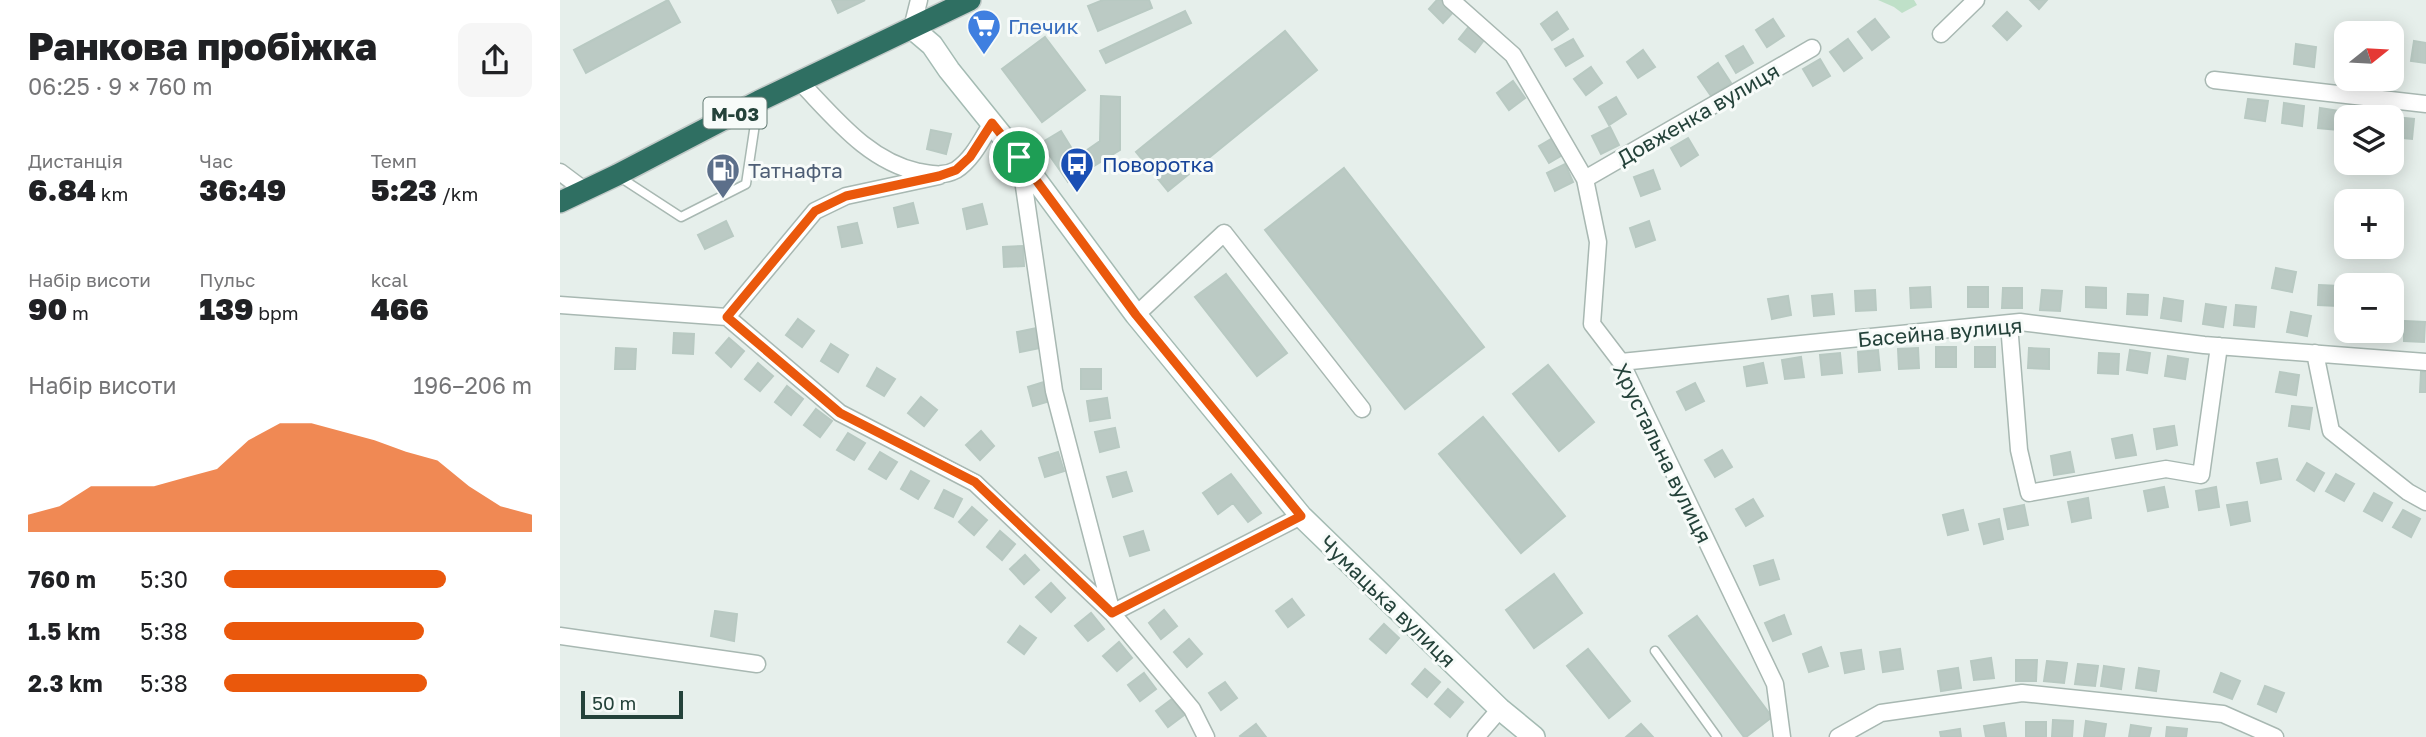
<!DOCTYPE html>
<html lang="uk">
<meta charset="utf-8">
<style>
:root{--surface:#fff;--page:#f6f6f6;--text:#202124;--muted:#757577;--accent:#ea580c}
body{margin:0;font-family:"Golos Text",sans-serif;background:var(--page);color:var(--text);height:100vh;display:flex;flex-direction:column;font-size:26px;white-space:nowrap}
*{box-sizing:border-box;margin:0}
p{font-size:23px;color:var(--muted)}
.icon{flex:none;width:38px;height:38px;fill:none;stroke:currentColor;stroke-width:2;stroke-linecap:round;stroke-linejoin:round}
.map{position:relative;flex:1;overflow:hidden}
.details{display:flex;flex-direction:column;background:var(--surface);width:560px}
.details>*{flex:none}
.needle{width:46px;rotate:72deg}
.tools{position:absolute;left:1774px;top:21px;display:grid;gap:14px}
.tools a{display:grid;place-items:center;width:70px;height:70px;border-radius:14px;background:var(--surface);box-shadow:0 4px 18px #0003;font-size:35px}
.scale{position:absolute;left:21px;bottom:18px;width:102px;box-sizing:border-box;padding-left:7px;border:4px solid #24423a;border-top:0;font-size:19px;line-height:24px;white-space:nowrap;color:#24423a;-webkit-text-stroke:5px #f7fbf9;paint-order:stroke}
.pin{position:absolute;display:grid;place-items:center;width:60px;height:60px;color:#fff;margin:-30px;border:4px solid #fff;border-radius:50%;box-shadow:0 2px 7px #0007}
.round{display:grid;place-items:center;flex:none;width:74px;height:74px;border-radius:14px;background:var(--page)}
.head{display:flex;align-items:center;justify-content:space-between;height:119px;padding:0 28px}
h1{font-size:38px;font-weight:800;line-height:52px}
.stats{display:grid;grid-template-columns:repeat(3,1fr);gap:10px;height:119px;padding:7px 28px}
.stats div{display:grid;align-content:center}
.stats b{font-size:30px;font-weight:800}
.stats small{font-size:19px;font-weight:400}
.stats p{font-size:19px}
.chart{height:196px;padding:14px 28px}
.chart p{display:flex;justify-content:space-between}
.chart svg{width:100%;height:126px;margin-top:7px;fill:var(--accent);opacity:.7}
ul{padding:0 28px;list-style:none;font-size:23px}
li{display:grid;grid-template-columns:112px 84px 1fr;align-items:center;height:52px}
li i{height:18px;border-radius:9px;background:var(--accent)}
main{display:flex;flex:1;min-height:0}
.map>svg:first-child{display:block}
</style>
<main>
<section class="details">
<div class="head"><div><h1>Ранкова пробіжка</h1><p>06:25 · 9 × 760 m</p></div><a class="round"><svg class="icon" aria-label="share" viewBox="0 0 24 24"><path d="M12 15V3M7 8l5-5 5 5M5 13v7h14v-7"/></svg></a></div>
<div class="stats">
<div><p>Дистанція</p><b>6.84<small> km</small></b></div>
<div><p>Час</p><b>36:49</b></div>
<div><p>Темп</p><b>5:23<small> /km</small></b></div>
</div>
<div class="stats">
<div><p>Набір висоти</p><b>90<small> m</small></b></div>
<div><p>Пульс</p><b>139<small> bpm</small></b></div>
<div><p>kcal</p><b>466</b></div>
</div>
<div class="chart"><p><span>Набір висоти</span>196–206 m</p>
<svg viewBox="0 0 160 44" preserveAspectRatio="none"><path d="M0 44V38L10 35L20 28L30 28L40 28L50 25L60 22L70 12L80 6L90 6L100 9L110 12L120 16L130 19L140 28L150 35L160 38V44z"/></svg>
</div>
<ul>
<li><b>760 m</b>5:30<i style="width:72%"></i></li>
<li><b>1.5 km</b>5:38<i style="width:65%"></i></li>
<li><b>2.3 km</b>5:38<i style="width:66%"></i></li>
</ul>
</section>
<div class="map">
<svg width="1866" height="737" viewBox="0 0 1866 737">
<rect width="100%" height="100%" fill="#e6efeb"/>
<!-- green -->
<path fill="#bfe0c8" d="M 1318,0 L 1354,0 L 1357,5 L 1342,13 L 1334,7 Z"/>
<!-- building -->
<path fill="#bbcac4" stroke="#b8c9c2" stroke-width="2" d="M 108,0 L 120,22 L 26,73 L 14,50 Z
M 272,0 L 305,0 L 278,13 Z
M 543,0 L 589,0 L 592,8 L 538,31 L 528,6 Z
M 877,0 L 889,0 L 897,8 L 883,23 L 869,9 Z
M 1470,0 L 1487,0 L 1479,9 Z
M 625,11 L 631,23 L 546,63 L 540,51 Z
M 997,12 L 1008,29 L 992,40 L 981,24 Z
M 1447,12 L 1461,26 L 1447,40 L 1433,26 Z
M 1213,19 L 1224,36 L 1207,47 L 1196,30 Z
M 1315,19 L 1329,37 L 1312,50 L 1298,32 Z
M 428,23 L 432,39 L 417,43 L 413,27 Z
M 911,24 L 927,36 L 915,52 L 899,39 Z
M 725,31 L 757,70 L 608,191 L 576,152 Z
M 485,37 L 525,90 L 482,122 L 442,69 Z
M 1013,39 L 1023,56 L 1006,66 L 995,49 Z
M 1288,39 L 1302,58 L 1284,71 L 1270,52 Z
M 1854,41 L 1866,43 L 1866,63 L 1851,61 Z
M 1736,44 L 1756,47 L 1754,67 L 1734,64 Z
M 1183,46 L 1193,63 L 1176,73 L 1166,56 Z
M 1083,50 L 1095,67 L 1078,78 L 1067,62 Z
M 1260,59 L 1270,76 L 1253,86 L 1243,69 Z
M 1158,63 L 1171,83 L 1151,96 L 1138,77 Z
M 1031,67 L 1042,83 L 1026,95 L 1014,79 Z
M 953,81 L 965,98 L 949,110 L 937,93 Z
M 541,96 L 560,97 L 560,150 L 508,182 L 481,143 L 501,131 L 517,157 L 540,141 Z
M 1056,97 L 1066,114 L 1049,125 L 1039,107 Z
M 1688,99 L 1708,101 L 1705,121 L 1685,118 Z
M 1724,103 L 1744,106 L 1742,126 L 1722,123 Z
M 1760,108 L 1780,111 L 1778,130 L 1758,128 Z
M 1797,113 L 1817,115 L 1816,117 L 1796,117 Z
M 1834,117 L 1854,119 L 1852,139 L 1833,137 Z
M 1050,127 L 1059,145 L 1041,154 L 1032,136 Z
M 371,130 L 391,134 L 386,154 L 367,149 Z
M 996,136 L 1006,153 L 989,163 L 979,146 Z
M 1128,138 L 1138,155 L 1121,166 L 1111,148 Z
M 1005,164 L 1013,182 L 995,191 L 987,173 Z
M 784,168 L 924,347 L 845,409 L 705,230 Z
M 1093,170 L 1100,189 L 1081,196 L 1074,177 Z
M 353,203 L 358,223 L 338,227 L 334,208 Z
M 422,204 L 427,224 L 407,229 L 403,209 Z
M 166,221 L 173,236 L 145,249 L 138,235 Z
M 1089,221 L 1095,240 L 1076,247 L 1070,228 Z
M 297,223 L 302,243 L 282,247 L 278,227 Z
M 463,246 L 464,266 L 444,267 L 443,247 Z
M 1716,268 L 1736,272 L 1732,292 L 1712,288 Z
M 666,274 L 727,353 L 697,376 L 635,297 Z
M 1759,285 L 1779,286 L 1778,306 L 1758,305 Z
M 1370,287 L 1371,307 L 1351,308 L 1350,288 Z
M 1408,287 L 1428,287 L 1428,307 L 1408,307 Z
M 1526,287 L 1546,288 L 1546,308 L 1526,307 Z
M 1443,288 L 1462,288 L 1462,308 L 1442,308 Z
M 1315,290 L 1316,310 L 1296,311 L 1295,291 Z
M 1482,290 L 1502,291 L 1500,311 L 1480,310 Z
M 1272,294 L 1274,314 L 1254,316 L 1252,296 Z
M 1568,294 L 1588,295 L 1587,315 L 1567,314 Z
M 1228,296 L 1231,315 L 1212,319 L 1208,299 Z
M 1604,298 L 1623,301 L 1621,321 L 1601,318 Z
M 1646,304 L 1666,307 L 1663,327 L 1643,324 Z
M 1676,305 L 1696,307 L 1694,327 L 1674,325 Z
M 1731,312 L 1751,316 L 1747,336 L 1727,332 Z
M 238,319 L 254,331 L 242,347 L 226,335 Z
M 1844,321 L 1865,322 L 1864,342 L 1844,341 Z
M 477,328 L 480,348 L 460,352 L 457,332 Z
M 1806,331 L 1826,331 L 1826,341 L 1806,340 Z
M 114,333 L 134,334 L 133,354 L 113,353 Z
M 169,338 L 184,351 L 171,367 L 156,353 Z
M 271,344 L 288,355 L 278,372 L 261,361 Z
M 1376,347 L 1396,347 L 1396,367 L 1376,367 Z
M 1415,347 L 1435,347 L 1435,367 L 1415,367 Z
M 56,348 L 76,349 L 75,369 L 55,369 Z
M 1358,348 L 1359,368 L 1339,369 L 1338,349 Z
M 1469,348 L 1489,349 L 1489,369 L 1468,368 Z
M 1318,350 L 1320,370 L 1299,372 L 1298,352 Z
M 1570,350 L 1590,353 L 1587,373 L 1567,370 Z
M 1280,353 L 1282,373 L 1262,375 L 1260,355 Z
M 1539,353 L 1559,354 L 1558,374 L 1538,373 Z
M 1608,356 L 1628,359 L 1625,379 L 1605,376 Z
M 1241,357 L 1244,377 L 1225,379 L 1222,360 Z
M 198,363 L 213,376 L 200,391 L 185,379 Z
M 1203,363 L 1207,383 L 1187,386 L 1184,367 Z
M 988,365 L 1034,422 L 999,451 L 953,394 Z
M 317,368 L 335,379 L 324,396 L 307,386 Z
M 521,369 L 541,369 L 541,389 L 521,389 Z
M 1720,372 L 1739,375 L 1736,395 L 1716,392 Z
M 1861,372 L 1866,372 L 1866,392 L 1860,392 Z
M 487,381 L 493,400 L 473,406 L 468,387 Z
M 1135,383 L 1144,401 L 1126,410 L 1117,392 Z
M 227,386 L 243,399 L 231,415 L 215,402 Z
M 361,397 L 377,410 L 364,426 L 348,413 Z
M 547,398 L 550,418 L 530,421 L 527,401 Z
M 1732,406 L 1752,408 L 1749,429 L 1729,426 Z
M 256,409 L 272,421 L 260,437 L 244,425 Z
M 923,417 L 1005,516 L 961,553 L 879,454 Z
M 1614,426 L 1617,445 L 1597,449 L 1594,429 Z
M 555,428 L 559,447 L 540,452 L 535,432 Z
M 421,431 L 434,446 L 420,460 L 406,445 Z
M 288,433 L 305,443 L 294,460 L 277,450 Z
M 1572,435 L 1576,455 L 1556,458 L 1552,439 Z
M 1162,450 L 1172,467 L 1155,477 L 1145,460 Z
M 320,452 L 337,462 L 326,479 L 309,469 Z
M 498,452 L 504,471 L 485,477 L 479,458 Z
M 1510,452 L 1514,472 L 1494,475 L 1491,456 Z
M 1717,459 L 1721,479 L 1701,483 L 1697,463 Z
M 1747,463 L 1764,473 L 1754,491 L 1737,480 Z
M 351,471 L 369,481 L 358,499 L 341,489 Z
M 566,472 L 572,491 L 553,497 L 547,477 Z
M 671,474 L 701,513 L 688,522 L 673,503 L 658,514 L 643,493 Z
M 1776,474 L 1794,484 L 1784,501 L 1766,491 Z
M 1604,487 L 1608,507 L 1588,511 L 1584,491 Z
M 1656,487 L 1659,507 L 1639,510 L 1636,491 Z
M 384,490 L 402,499 L 393,517 L 375,508 Z
M 1814,493 L 1832,503 L 1822,521 L 1804,511 Z
M 1528,498 L 1531,518 L 1512,522 L 1508,502 Z
M 1193,499 L 1203,516 L 1186,526 L 1176,509 Z
M 1687,502 L 1690,521 L 1671,525 L 1667,505 Z
M 1464,505 L 1468,525 L 1448,529 L 1444,509 Z
M 412,507 L 427,520 L 414,535 L 399,522 Z
M 1403,510 L 1408,530 L 1388,535 L 1383,515 Z
M 1843,510 L 1860,519 L 1851,537 L 1833,527 Z
M 1439,519 L 1443,539 L 1424,544 L 1419,524 Z
M 440,531 L 455,544 L 442,560 L 427,547 Z
M 583,531 L 589,550 L 570,556 L 564,537 Z
M 465,555 L 479,570 L 464,584 L 450,569 Z
M 1213,560 L 1219,579 L 1200,585 L 1194,566 Z
M 994,574 L 1022,613 L 974,648 L 946,610 Z
M 491,583 L 505,598 L 491,612 L 476,597 Z
M 732,599 L 744,615 L 728,627 L 716,611 Z
M 604,610 L 617,626 L 601,639 L 589,623 Z
M 155,611 L 177,614 L 174,641 L 151,636 Z
M 531,613 L 544,629 L 528,641 L 515,626 Z
M 1224,615 L 1231,634 L 1213,641 L 1205,623 Z
M 1137,616 L 1212,717 L 1186,737 L 1184,737 L 1109,636 Z
M 824,624 L 839,638 L 826,653 L 810,639 Z
M 460,626 L 476,638 L 464,654 L 448,642 Z
M 629,639 L 642,654 L 627,667 L 614,652 Z
M 559,642 L 572,658 L 557,671 L 543,656 Z
M 1261,647 L 1268,666 L 1249,672 L 1243,654 Z
M 1028,649 L 1070,701 L 1049,718 L 1007,666 Z
M 1340,649 L 1343,669 L 1323,672 L 1320,652 Z
M 1301,650 L 1304,669 L 1285,673 L 1281,653 Z
M 1431,658 L 1434,678 L 1414,680 L 1411,661 Z
M 1456,660 L 1477,660 L 1476,681 L 1456,681 Z
M 1487,661 L 1507,663 L 1504,683 L 1484,681 Z
M 1518,664 L 1538,666 L 1535,686 L 1515,684 Z
M 1544,666 L 1564,669 L 1561,689 L 1541,686 Z
M 1398,668 L 1401,688 L 1381,691 L 1378,671 Z
M 1579,668 L 1599,671 L 1596,691 L 1576,688 Z
M 865,669 L 880,682 L 867,697 L 852,684 Z
M 584,673 L 596,689 L 580,701 L 568,685 Z
M 1661,673 L 1680,681 L 1672,699 L 1654,692 Z
M 665,682 L 677,698 L 661,710 L 649,693 Z
M 1705,686 L 1724,693 L 1716,712 L 1698,704 Z
M 888,689 L 903,702 L 890,717 L 875,704 Z
M 612,699 L 624,715 L 608,727 L 596,711 Z
M 1493,720 L 1513,721 L 1512,737 L 1492,737 Z
M 1526,721 L 1546,724 L 1544,737 L 1524,737 Z
M 1466,722 L 1486,722 L 1486,737 L 1466,737 Z
M 1444,723 L 1446,737 L 1426,737 L 1424,726 Z
M 696,724 L 706,737 L 681,737 L 680,736 Z
M 1081,724 L 1093,737 L 1066,737 Z
M 1571,725 L 1591,728 L 1589,737 L 1569,737 Z
M 1607,727 L 1627,729 L 1626,737 L 1606,737 Z
M 1400,729 L 1401,737 L 1381,737 L 1380,732 Z"/>
<g fill="none" stroke-linecap="round" stroke-linejoin="round">
<!-- lane casing -->
<g stroke="#a8b8b2" stroke-width="11">
<path id="lane" d="M 58,176 L 121,217 L 186,184 L 198,104
M 1095,651 L 1157,737"/>
</g>
<!-- street casing -->
<g stroke="#a8b8b2" stroke-width="19">
<path id="street" d="M 891,0 L 953,55 L 1025,179 L 1038,242 L 1032,324 L 1061,362 L 1215,684 L 1222,737
M 352,28 L 359,0
M 1381,34 L 1416,0
M 1654,80 L 1866,104
M 240,82 C 275,118 308,161 359,172 C 372,174 383,177 396,170 C 412,160 422,139 432,123
M 460,159 L 494,391 L 552,613 L 741,516
M 0,172 L 24,190
M 1025,179 L 1252,48
M 0,305 L 167,317 L 255,211 L 286,196 L 379,176
M 576,315 L 664,233 L 802,409
M 167,317 L 280,413 L 415,483 L 552,613 L 632,709 L 646,737
M 1449,324 L 1459,450 L 1469,493 L 1606,469 L 1641,475 L 1659,346
M 1755,353 L 1771,431 L 1848,492 L 1866,502
M 1061,362 L 1460,322 L 1644,345 L 1866,362
M 0,636 L 197,664
M 916,737 L 940,709
M 1278,737 L 1321,713 L 1462,693 L 1663,714 L 1715,737"/>
</g>
<!-- secondary casing -->
<g stroke="#a4bbb3" stroke-width="24">
<path id="secondary" d="M 352,28 L 372,45 L 389,70 L 459,157 L 576,315 L 741,516 L 940,709 L 974,737"/>
</g>
<!-- highway casing -->
<g stroke="#c2cac8" stroke-width="24">
<path id="highway" d="M 0,202 L 57,175 L 199,101 L 410,0"/>
</g>
<!-- lane -->
<use href="#lane" stroke="#fff" stroke-width="8"/>
<!-- street -->
<use href="#street" stroke="#fff" stroke-width="16"/>
<!-- secondary -->
<use href="#secondary" stroke="#fff" stroke-width="21"/>
<!-- highway -->
<use href="#highway" stroke="#2f6f62" stroke-width="21"/>
</g>
<g fill="none" stroke-linecap="round" stroke-linejoin="round">
<!-- route casing -->
<g stroke="#fff" stroke-width="14">
<path id="route" d="M 432,123 L 459,157 L 576,315 L 741,516 L 552,613 L 415,482 L 280,413 L 167,317 L 255,211 L 286,196 L 379,176 L 396,170 L 410,157 Z"/>
</g>
<!-- route -->
<use href="#route" stroke="#ea580c" stroke-width="9"/>
</g>
<!-- icons -->
<defs>
<g id="supermarket-pin" transform="scale(1.75)"><path d="M0 17L-7.5 6A9.5 9.5 0 1 1 7.5 6Z" fill="#3f7fe0" stroke="#f7fbf9"/><path d="M-6-5.5h2.5l.6 2H6L4.5 2H-2.5L-4.4-4H-6ZM-1.5 3.2a1.3 1.3 0 1 0 .1 0ZM3 3.2a1.3 1.3 0 1 0 .1 0Z" fill="#fff"/></g>
<g id="bus-pin" transform="scale(1.75)"><path d="M0 17L-7.5 6A9.5 9.5 0 1 1 7.5 6Z" fill="#1a4fb4" stroke="#f7fbf9"/><path d="M-5-6H5V4H4V6H2V4H-2V6H-4V4H-5ZM-3.5-4V0h7V-4ZM-3.5 1.2v1.5H-2V1.2ZM2 1.2v1.5H3.5V1.2Z" fill="#fff"/></g>
<g id="fuel-pin" transform="scale(1.75)"><path d="M0 17L-7.5 6A9.5 9.5 0 1 1 7.5 6Z" fill="#5c6f8a" stroke="#f7fbf9"/><path d="M-5.5-6h7V0h2V4h1.3V-2.5L3-4.5l.8-.8L6-3V5H2.5V1h-1V6h-7ZM-4.2-4.7v3.2H.2V-4.7Z" fill="#fff"/></g>
</defs>
<g fill-rule="evenodd">
<use href="#supermarket-pin" x="424" y="26"/>
<use href="#bus-pin" x="517" y="164"/>
<use href="#fuel-pin" x="163" y="170"/>
</g>
<g text-anchor="middle" dominant-baseline="central" stroke-width="6" stroke-linejoin="round" paint-order="stroke">
<!-- shield labels -->
<rect fill="#f7fbf9" stroke="#637a73" stroke-width="2" x="143.5" y="97.5" width="63" height="31" rx="5"/>
<g font-size="19" font-weight="bold" fill="#24423a">
<text x="175" y="113">М-03</text>
</g>
<!-- shop labels -->
<g font-size="21" fill="#366cbe" stroke="#f7fbf9" text-anchor="start">
<text x="448" y="26">Глечик</text>
</g>
<!-- street labels -->
<g font-size="21" fill="#24423a" stroke="#f7fbf9">
<text transform="translate(1138 114) rotate(-30)">Довженка вулиця</text>
<text transform="translate(1380 332) rotate(-5)">Басейна вулиця</text>
<text transform="translate(1103 453) rotate(64)">Хрустальна вулиця</text>
<text transform="translate(828 601) rotate(44)">Чумацька вулиця</text>
</g>
<!-- transit labels -->
<g font-size="21" fill="#164399" stroke="#f7fbf9" text-anchor="start">
<text x="542" y="164">Поворотка</text>
</g>
<!-- service labels -->
<g font-size="21" fill="#4e5e75" stroke="#f7fbf9" text-anchor="start">
<text x="188" y="170">Татнафта</text>
</g>
</g>
</svg>
<div class="tools">
<a><svg class="needle" viewBox="-14 -14 28 28"><path d="M0-13l5 13h-10z" fill="#e53935"/><path d="M0 13l5-13h-10z" fill="#757577"/></svg></a>
<a><svg class="icon" aria-label="layers" viewBox="0 0 24 24"><path d="M12 4l9 5-9 5-9-5zM3 14l9 5 9-5"/></svg></a>
<a>+</a>
<a>−</a>
</div>
<div class="scale">50 m</div>
<div class="pin" style="left:459px;top:157px;background:#1e9e55"><svg class="icon" aria-label="arrive" viewBox="0 0 24 24"><path d="M6 21V4h12l-3 4 3 4H6"/></svg></div>
</div>
</main>
